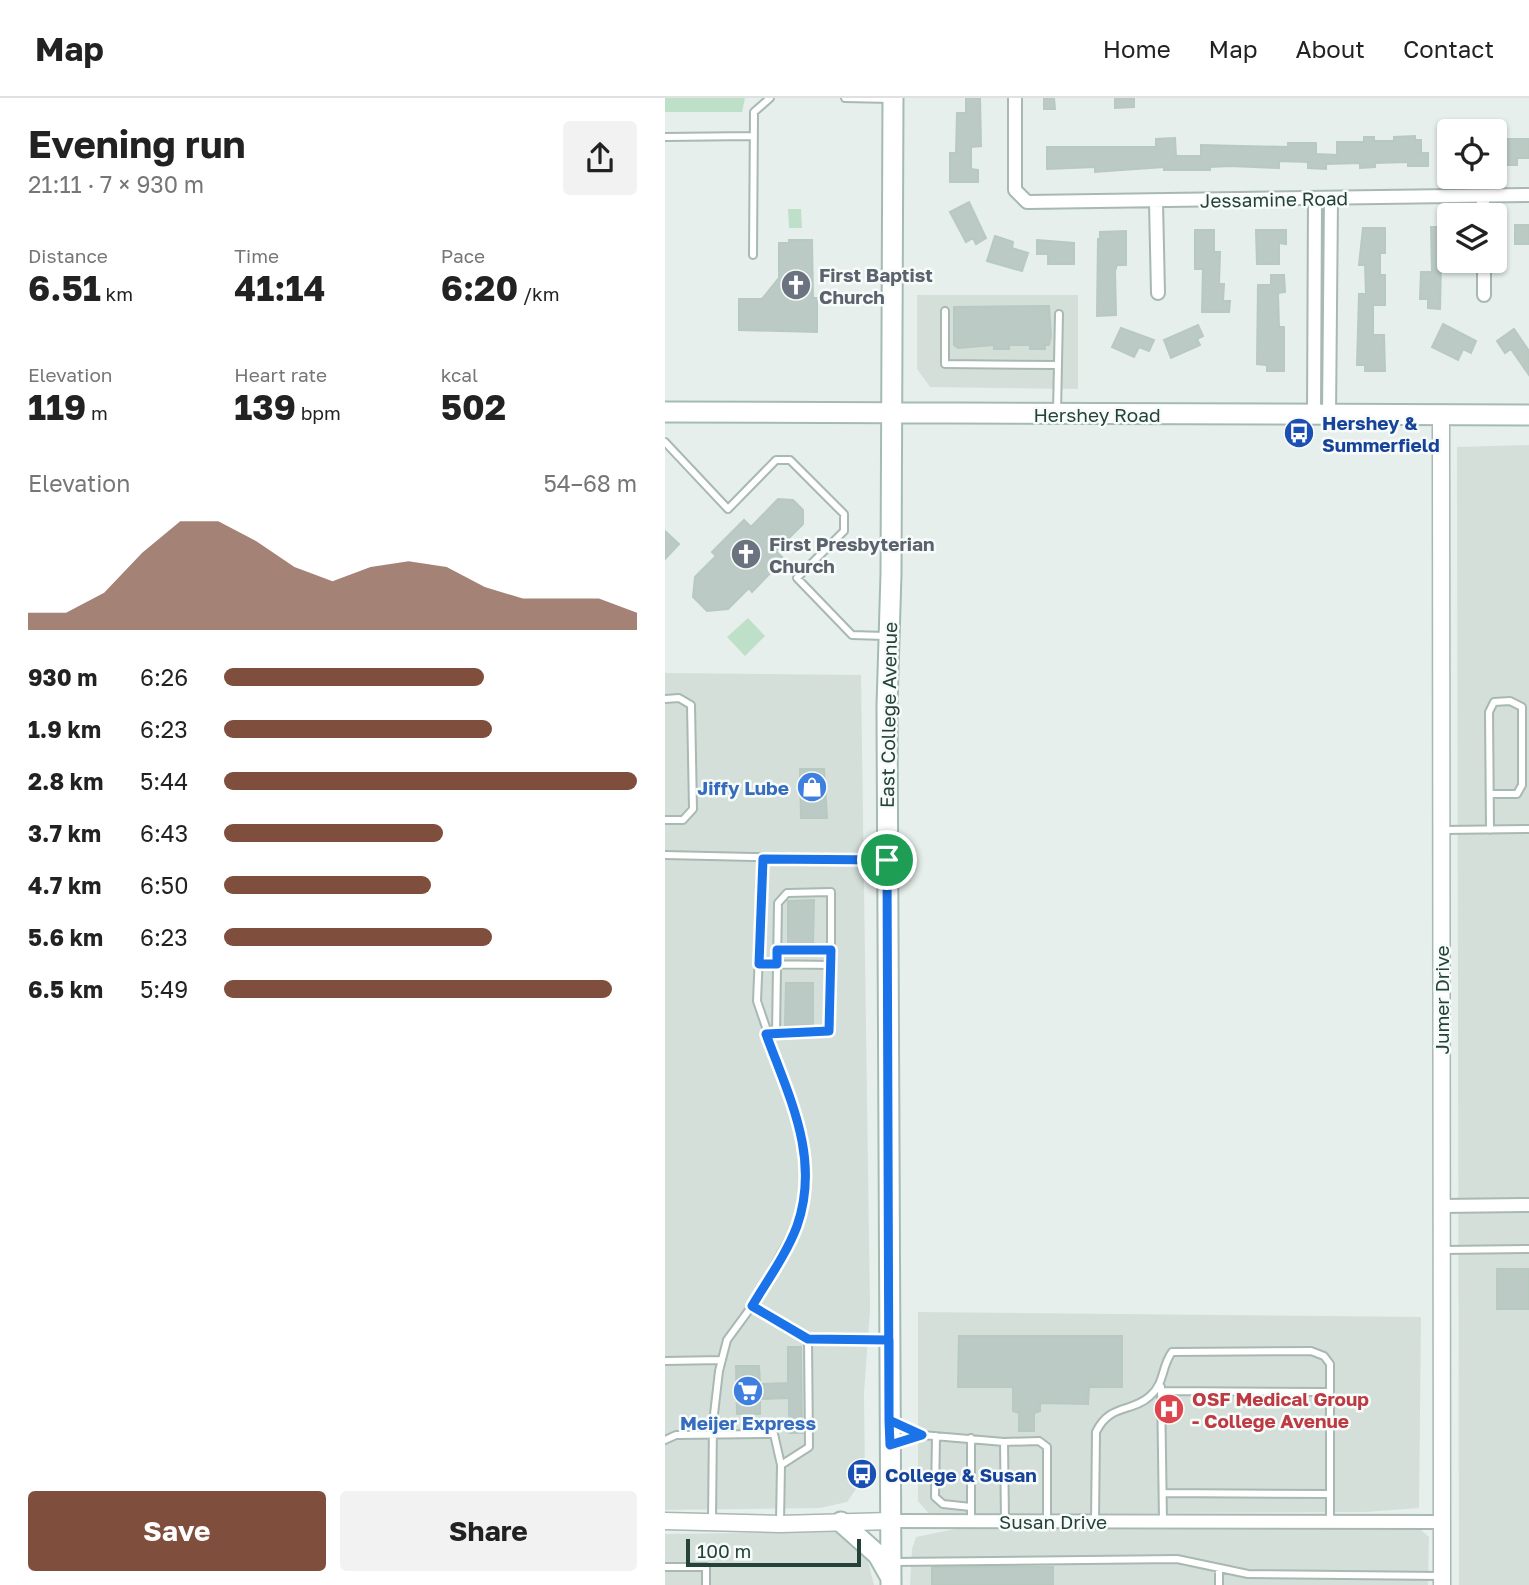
<!DOCTYPE html>
<meta charset="utf-8">
<style>
:root{--surface:#fff;--page:#f2f2f2;--text:#222;--muted:#767676;--line:#e0e0e0;--accent:#804e3d}
body{margin:0;font-family:"Golos Text",sans-serif;background:var(--page);color:var(--text);height:100vh;display:flex;flex-direction:column;font-size:26px;white-space:nowrap}
*{box-sizing:border-box;margin:0}
p{font-size:23px;color:var(--muted)}
.icon{flex:none;width:38px;height:38px;fill:none;stroke:currentColor;stroke-width:2;stroke-linecap:round;stroke-linejoin:round}
.map{position:relative;flex:1;overflow:hidden}
.side{display:flex;flex-direction:column;background:var(--surface);width:665px}
.side>*{flex:none}
.buttons{position:absolute;left:772px;top:21px;display:grid;gap:14px}
.buttons a{display:grid;place-items:center;width:70px;height:70px;border-radius:7px;background:var(--surface);box-shadow:0 2px 5px #0004;font-size:35px}
.scale{position:absolute;left:21px;bottom:18px;width:175px;box-sizing:border-box;padding-left:7px;border:4px solid #24423a;border-top:0;font-size:19px;line-height:24px;white-space:nowrap;color:#24423a;-webkit-text-stroke:5px #f7fbf9;paint-order:stroke}
.pin{position:absolute;display:grid;place-items:center;width:60px;height:60px;color:#fff;margin:-30px;border:4px solid #fff;border-radius:50%;box-shadow:0 2px 7px #0007}
.round{display:grid;place-items:center;flex:none;width:74px;height:74px;border-radius:7px;background:var(--page)}
.head{display:flex;align-items:center;justify-content:space-between;height:119px;padding:0 28px}
h1{font-size:38px;font-weight:700;line-height:52px}
.stats{display:grid;grid-template-columns:repeat(3,1fr);gap:10px;height:119px;padding:7px 28px}
.stats div{display:grid;align-content:center}
.stats b{font-size:35px;font-weight:700}
.stats small{font-size:19px;font-weight:400}
.stats p{font-size:19px}
.chart{height:196px;padding:14px 28px}
.chart p{display:flex;justify-content:space-between}
.chart svg{width:100%;height:126px;margin-top:7px;fill:var(--accent);opacity:.7}
.cta{display:flex;gap:14px;margin-top:auto;padding:14px 28px}
.cta a{flex:1;height:80px;border-radius:7px;background:var(--accent);color:#fff;font-size:28px;font-weight:700;line-height:80px;text-align:center}
.cta a+a{background:var(--page);color:var(--text)}
ul{padding:0 28px;list-style:none;font-size:23px}
li{display:grid;grid-template-columns:112px 84px 1fr;align-items:center;height:52px}
li i{height:18px;border-radius:9px;background:var(--accent)}
header{display:flex;align-items:center;gap:42px;box-sizing:border-box;height:98px;padding:0 35px;background:var(--surface);border-bottom:2px solid var(--line)}
header strong{font-size:33px}
nav{display:flex;gap:38px;margin-inline-start:auto;font-size:24px}
main{display:flex;flex:1;min-height:0}
.map>svg:first-child{display:block}
</style>
<header>
<strong>Map</strong>
<nav><a>Home</a><a>Map</a><a>About</a><a>Contact</a></nav>
</header>
<main>
<section class="side">
<div class="head"><div><h1>Evening run</h1><p>21:11 · 7 × 930 m</p></div><a class="round"><svg class="icon" aria-label="share" viewBox="0 0 24 24"><path d="M12 15V3M7 8l5-5 5 5M5 13v7h14v-7"/></svg></a></div>
<div class="stats">
<div><p>Distance</p><b>6.51<small> km</small></b></div>
<div><p>Time</p><b>41:14</b></div>
<div><p>Pace</p><b>6:20<small> /km</small></b></div>
</div>
<div class="stats">
<div><p>Elevation</p><b>119<small> m</small></b></div>
<div><p>Heart rate</p><b>139<small> bpm</small></b></div>
<div><p>kcal</p><b>502</b></div>
</div>
<div class="chart"><p><span>Elevation</span>54–68 m</p>
<svg viewBox="0 0 160 44" preserveAspectRatio="none"><path d="M0 44V38L10 38L20 31L30 17L40 6L50 6L60 13L70 22L80 27L90 22L100 20L110 22L120 29L130 33L140 33L150 33L160 38V44z"/></svg>
</div>
<ul>
<li><b>930 m</b>6:26<i style="width:63%"></i></li>
<li><b>1.9 km</b>6:23<i style="width:65%"></i></li>
<li><b>2.8 km</b>5:44<i style="width:100%"></i></li>
<li><b>3.7 km</b>6:43<i style="width:53%"></i></li>
<li><b>4.7 km</b>6:50<i style="width:50%"></i></li>
<li><b>5.6 km</b>6:23<i style="width:65%"></i></li>
<li><b>6.5 km</b>5:49<i style="width:94%"></i></li>
</ul>
<div class="cta"><a>Save</a><a>Share</a></div>
</section>
<div class="map">
<svg width="864" height="1487" viewBox="0 0 864 1487">
<rect width="100%" height="100%" fill="#e6efeb"/>
<!-- built -->
<path fill="#d4dfda" d="M 252,197 L 413,197 L 413,291 L 265,289 L 252,271 Z
M 864,347 L 864,1487 L 794,1487 L 792,349 Z
M 0,575 L 196,577 L 205,1212 L 199,1295 L 200,1378 L 182,1404 L 155,1410 L 0,1412 Z
M 253,1214 L 756,1219 L 754,1410 L 700,1414 L 264,1416 L 253,1403 Z
M 290,1431 L 756,1432 L 764,1439 L 763,1487 L 245,1487 L 247,1451 L 251,1439 Z
M 175,1434 L 200,1451 L 209,1487 L 0,1487 L 0,1436 Z"/>
<!-- green -->
<path fill="#bfe0c8" d="M 0,0 L 80,0 L 77,14 L 0,14 Z
M 123,111 L 136,111 L 137,130 L 124,130 Z
M 83,520 L 100,538 L 80,558 L 62,539 Z"/>
<!-- building -->
<path fill="#bbcac4" stroke="#b8c9c2" stroke-width="2" d="M 301,0 L 315,0 L 316,48 L 306,49 L 306,71 L 313,72 L 313,84 L 285,84 L 285,55 L 291,55 L 292,15 L 301,15 Z
M 379,0 L 389,0 L 390,11 L 379,11 Z
M 450,0 L 469,0 L 469,9 L 450,10 Z
M 750,38 L 750,42 L 756,42 L 756,55 L 763,55 L 763,68 L 743,68 L 743,64 L 710,65 L 710,69 L 695,70 L 695,65 L 661,66 L 661,71 L 643,70 L 643,64 L 614,63 L 614,70 L 565,68 L 545,69 L 545,72 L 499,72 L 499,69 L 430,74 L 430,69 L 382,71 L 382,49 L 491,49 L 491,41 L 510,40 L 511,58 L 536,58 L 536,47 L 623,49 L 623,45 L 651,45 L 651,56 L 672,57 L 672,44 L 699,44 L 699,39 L 709,39 L 709,43 L 729,43 L 729,39 Z
M 840,41 L 864,41 L 864,60 L 852,60 L 852,67 L 831,67 L 831,54 L 840,54 Z
M 304,104 L 321,140 L 311,146 L 308,140 L 301,144 L 285,114 Z
M 850,127 L 864,127 L 864,146 L 850,146 Z
M 766,129 L 784,129 L 784,165 L 776,165 L 775,211 L 763,210 L 763,201 L 755,201 L 756,174 L 767,174 Z
M 698,130 L 720,130 L 720,155 L 715,155 L 715,177 L 720,177 L 720,207 L 708,207 L 708,237 L 719,237 L 720,273 L 700,273 L 700,267 L 692,267 L 694,196 L 701,196 L 700,167 L 694,167 Z
M 530,132 L 549,132 L 549,154 L 555,154 L 554,186 L 559,186 L 558,203 L 565,203 L 564,214 L 537,214 L 538,171 L 530,171 Z
M 591,132 L 621,132 L 621,146 L 614,145 L 614,166 L 592,166 Z
M 461,133 L 461,167 L 452,167 L 450,173 L 451,217 L 432,218 L 433,141 L 435,141 L 435,134 Z
M 330,138 L 348,144 L 347,150 L 363,155 L 357,173 L 322,163 Z
M 124,142 L 147,142 L 148,200 L 152,200 L 152,234 L 74,232 L 74,201 L 97,201 L 114,180 L 114,145 L 124,145 Z
M 372,142 L 409,145 L 409,166 L 383,166 L 383,156 L 372,156 Z
M 606,177 L 619,177 L 620,194 L 613,195 L 614,229 L 619,229 L 619,273 L 602,273 L 602,267 L 592,266 L 593,187 L 606,187 Z
M 384,208 L 386,238 L 384,247 L 380,247 L 380,251 L 365,251 L 365,247 L 344,247 L 344,251 L 329,251 L 329,247 L 293,250 L 289,247 L 289,209 Z
M 778,226 L 811,243 L 806,255 L 798,251 L 793,262 L 767,249 Z
M 533,227 L 538,238 L 532,241 L 535,247 L 506,260 L 499,242 Z
M 456,230 L 489,242 L 484,253 L 474,249 L 469,259 L 447,249 Z
M 849,231 L 864,253 L 864,277 L 846,251 L 840,255 L 832,243 Z
M 113,401 L 128,402 L 138,412 L 138,426 L 111,453 L 119,461 L 87,494 L 84,490 L 63,511 L 42,513 L 28,499 L 30,479 L 51,458 L 47,454 L 79,422 L 86,429 Z
M 0,433 L 14,446 L 0,461 Z
M 135,671 L 159,671 L 162,720 L 136,720 Z
M 149,802 L 148,846 L 123,846 L 123,803 Z
M 121,885 L 148,885 L 148,927 L 120,927 Z
M 832,1171 L 864,1171 L 864,1211 L 832,1211 Z
M 294,1238 L 457,1238 L 457,1289 L 424,1289 L 423,1306 L 375,1305 L 375,1313 L 369,1315 L 369,1333 L 354,1333 L 354,1315 L 348,1313 L 348,1289 L 293,1289 Z
M 123,1249 L 136,1249 L 137,1335 L 124,1335 L 124,1300 L 95,1301 L 95,1316 L 72,1316 L 71,1268 L 94,1268 L 95,1286 L 123,1285 Z
M 267,1469 L 388,1469 L 388,1487 L 267,1487 Z"/>
<g fill="none" stroke-linecap="round" stroke-linejoin="round">
<!-- service casing -->
<g stroke="#a8b8b2" stroke-width="10">
<path id="service" d="M 180,0 L 226,1
M 0,39 L 89,38
M 88,157 L 89,14 L 105,0
M 280,213 L 280,266 L 393,267
M 392,314 L 394,216
M 0,344 L 63,411 L 111,362 L 125,362 L 179,416 L 179,433 L 132,480 L 187,537 L 220,538
M 0,601 L 14,600 L 26,607 L 28,711 L 18,722 L 0,722
M 825,696 L 852,696 L 857,687 L 857,609 L 845,603 L 829,604 L 824,614 L 825,732
M 778,732 L 864,731
M 0,757 L 221,762
M 112,852 L 166,852
M 95,866 L 166,867 L 164,933 L 110,936
M 111,936 L 113,805 L 122,795 L 166,794 L 166,867
M 778,1152 L 864,1151
M 87,1208 L 143,1241 L 223,1242
M 0,1263 L 57,1262
M 496,1289 L 498,1423
M 497,1293 L 665,1294
M 230,1325 L 257,1337
M 271,1338 L 270,1399 L 278,1406 L 306,1409
M 306,1340 L 306,1423
M 0,1342 L 11,1337 L 109,1336 L 116,1367 L 115,1424
M 339,1344 L 374,1343 L 382,1349 L 382,1423
M 230,1345 L 257,1337 L 339,1344 L 340,1423
M 116,1367 L 144,1349 L 143,1241
M 498,1395 L 665,1396
M 47,1422 L 48,1325 L 54,1273 L 62,1242 L 87,1208 L 131,1129 L 140,1095 L 138,1038 L 92,903 L 98,761
M 430,1423 L 431,1334 C 445,1305 467,1315 485,1298 C 500,1285 496,1269 507,1254 L 646,1253 L 659,1258 L 665,1266 L 665,1424
M 228,1464 L 512,1461 L 583,1476 L 776,1478
M 0,1469 L 41,1469 L 41,1487
M 554,1487 L 554,1470"/>
</g>
<!-- minor casing -->
<g stroke="#a8b8b2" stroke-width="16">
<path id="minor" d="M 350,0 L 350,92 L 362,104 L 864,97
M 818,98 L 818,117
M 491,104 L 493,195
M 819,163 L 819,197
M 649,318 L 650,100
M 664,318 L 666,100
M 776,1108 L 864,1107
M 226,1423 L 775,1424"/>
</g>
<!-- tertiary casing -->
<g stroke="#a8b8b2" stroke-width="19">
<path id="tertiary" d="M 776,318 L 777,1487
M 0,1423 L 115,1426 L 226,1423"/>
</g>
<!-- secondary casing -->
<g stroke="#a4bbb3" stroke-width="23">
<path id="secondary" d="M 0,314 L 864,317
M 176,1424 L 213,1457 L 226,1480
M 226,1487 L 222,608 L 226,476 L 228,0"/>
</g>
<!-- service -->
<use href="#service" stroke="#fff" stroke-width="6"/>
<!-- minor -->
<use href="#minor" stroke="#fff" stroke-width="12"/>
<!-- tertiary -->
<use href="#tertiary" stroke="#fff" stroke-width="16"/>
<!-- secondary -->
<use href="#secondary" stroke="#fff" stroke-width="19"/>
</g>
<g fill="none" stroke-linecap="round" stroke-linejoin="round">
<!-- route casing -->
<g stroke="#fff" stroke-width="14">
<path id="route" d="M 222,762 L 98,761 L 94,866 L 112,866 L 112,852 L 166,852 L 164,933 L 101,936 C 124,999 156,1060 132,1128 C 122,1155 102,1183 87,1208 L 143,1241 L 224,1242 L 224,1322 L 257,1337 L 225,1347 L 224,1322 L 222,762"/>
</g>
<!-- route -->
<use href="#route" stroke="#1a73e8" stroke-width="9"/>
</g>
<!-- icons -->
<defs>
<g id="church-disc" transform="scale(1.575)"><circle r="9.5" fill="#6b7280" stroke="#f7fbf9"/><path d="M-1.2-6h2.4v3.5h3.3v2.4h-3.3V6h-2.4V-.1h-3.3v-2.4h3.3Z" fill="#fff"/></g>
<g id="bus-disc" transform="scale(1.575)"><circle r="9.5" fill="#1a4fb4" stroke="#f7fbf9"/><path d="M-5-6H5V4H4V6H2V4H-2V6H-4V4H-5ZM-3.5-4V0h7V-4ZM-3.5 1.2v1.5H-2V1.2ZM2 1.2v1.5H3.5V1.2Z" fill="#fff"/></g>
<g id="shop-disc" transform="scale(1.575)"><circle r="9.5" fill="#3f7fe0" stroke="#f7fbf9"/><path d="M-5-2.5h2.3a2.7 3.5 0 0 1 5.4 0H5L5.5 6h-11ZM-1.5-2.5h3a1.5 2.3 0 0 0-3 0Z" fill="#fff"/></g>
<g id="supermarket-disc" transform="scale(1.575)"><circle r="9.5" fill="#3f7fe0" stroke="#f7fbf9"/><path d="M-6-5.5h2.5l.6 2H6L4.5 2H-2.5L-4.4-4H-6ZM-1.5 3.2a1.3 1.3 0 1 0 .1 0ZM3 3.2a1.3 1.3 0 1 0 .1 0Z" fill="#fff"/></g>
<g id="hospital-disc" transform="scale(1.575)"><circle r="9.5" fill="#e0444e" stroke="#f7fbf9"/><path d="M-5-5h3v3.5h4V-5h3V5h-3V1.5h-4V5h-3Z" fill="#fff"/></g>
</defs>
<g fill-rule="evenodd">
<use href="#church-disc" x="131" y="187"/>
<use href="#bus-disc" x="634" y="335"/>
<use href="#church-disc" x="81" y="456"/>
<use href="#shop-disc" x="147" y="689"/>
<use href="#supermarket-disc" x="83" y="1293"/>
<use href="#hospital-disc" x="504" y="1311"/>
<use href="#bus-disc" x="197" y="1376"/>
</g>
<g text-anchor="middle" dominant-baseline="central" stroke-width="5" stroke-linejoin="round" paint-order="stroke">
<!-- street labels -->
<g font-size="19" fill="#24423a" stroke="#f7fbf9">
<text transform="translate(609 101) rotate(-1)">Jessamine Road</text>
<text x="432" y="316">Hershey Road</text>
<text transform="translate(223 617) rotate(-89)">East College Avenue</text>
<text transform="translate(776 902) rotate(-90)">Jumer Drive</text>
<text x="388" y="1423">Susan Drive</text>
</g>
<!-- worship labels -->
<g font-size="19" font-weight="bold" fill="#5b616d" stroke="#f7fbf9" text-anchor="start">
<text x="154" y="176">First Baptist<tspan x="154" dy="22">Church</tspan></text>
<text x="104" y="445">First Presbyterian<tspan x="104" dy="22">Church</tspan></text>
</g>
<!-- transit labels -->
<g font-size="19" font-weight="bold" fill="#164399" stroke="#f7fbf9" text-anchor="start">
<text x="657" y="324">Hershey &amp;<tspan x="657" dy="22">Summerfield</tspan></text>
<text x="220" y="1376">College &amp; Susan</text>
</g>
<!-- shop labels -->
<g font-size="19" font-weight="bold" fill="#366cbe" stroke="#f7fbf9" text-anchor="end">
<text x="124" y="689">Jiffy Lube</text>
<text x="83" y="1324" text-anchor="middle">Meijer Express</text>
</g>
<!-- health labels -->
<g font-size="19" font-weight="bold" fill="#be3a42" stroke="#f7fbf9" text-anchor="start">
<text x="527" y="1300">OSF Medical Group<tspan x="527" dy="22">- College Avenue</tspan></text>
</g>
</g>
</svg>
<div class="buttons">
<a><svg class="icon" aria-label="locate" viewBox="0 0 24 24"><circle cx="12" cy="12" r="6"/><path d="M12 2v4M12 18v4M2 12h4M18 12h4"/></svg></a>
<a><svg class="icon" aria-label="layers" viewBox="0 0 24 24"><path d="M12 4l9 5-9 5-9-5zM3 14l9 5 9-5"/></svg></a>
</div>
<div class="scale">100 m</div>
<div class="pin" style="left:222px;top:762px;background:#1e9e55"><svg class="icon" aria-label="arrive" viewBox="0 0 24 24"><path d="M6 21V4h12l-3 4 3 4H6"/></svg></div>
</div>
</main>
